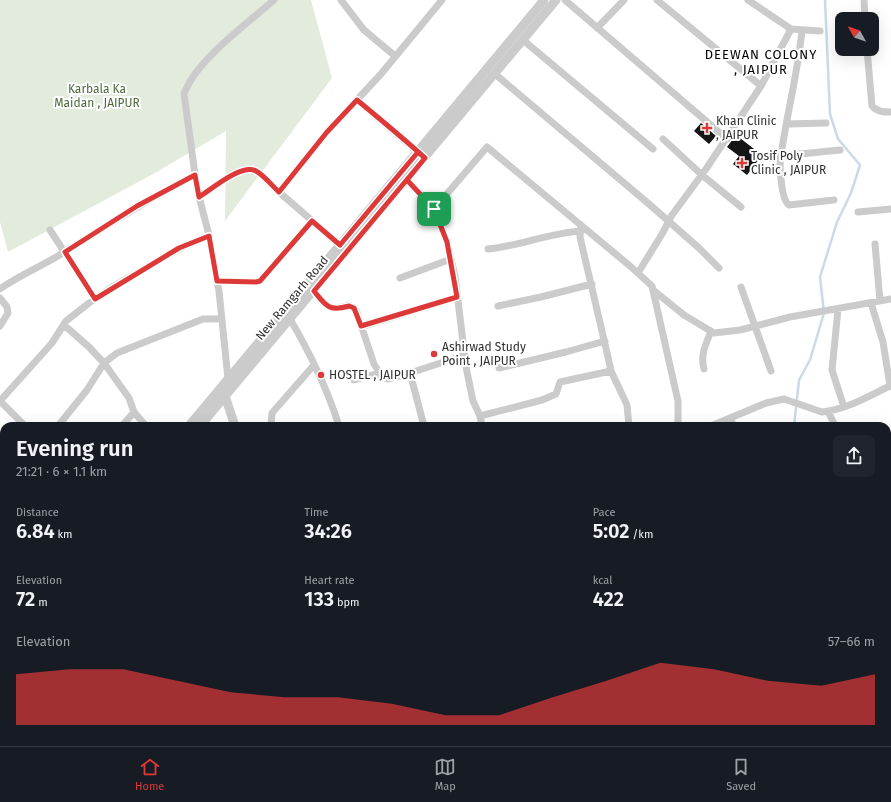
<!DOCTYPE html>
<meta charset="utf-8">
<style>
:root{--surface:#171b24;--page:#20242c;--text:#f1f3f6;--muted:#9ea1a6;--line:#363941;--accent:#dd3938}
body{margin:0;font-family:"Fira Sans",sans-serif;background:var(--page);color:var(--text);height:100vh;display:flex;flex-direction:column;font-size:15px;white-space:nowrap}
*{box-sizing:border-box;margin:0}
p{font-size:13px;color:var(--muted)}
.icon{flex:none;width:22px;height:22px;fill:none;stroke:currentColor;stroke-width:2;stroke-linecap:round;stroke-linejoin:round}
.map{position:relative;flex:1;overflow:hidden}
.details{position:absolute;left:0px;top:422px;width:891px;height:324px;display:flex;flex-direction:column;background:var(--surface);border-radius:12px 12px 0 0;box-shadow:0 4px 16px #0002}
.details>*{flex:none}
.needle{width:26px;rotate:310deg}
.controls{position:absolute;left:835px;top:12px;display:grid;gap:8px}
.controls a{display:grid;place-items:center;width:44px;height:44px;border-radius:8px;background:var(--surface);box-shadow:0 4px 16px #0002;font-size:20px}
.pin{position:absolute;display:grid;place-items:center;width:34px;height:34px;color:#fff;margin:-17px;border-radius:8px;box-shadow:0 2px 6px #0006}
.round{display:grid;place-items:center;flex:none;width:42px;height:42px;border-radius:8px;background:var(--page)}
.overview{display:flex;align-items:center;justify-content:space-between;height:68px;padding:0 16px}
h1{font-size:22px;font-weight:600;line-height:30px}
.metrics{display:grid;grid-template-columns:repeat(3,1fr);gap:6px;height:68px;padding:4px 16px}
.metrics div{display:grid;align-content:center}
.metrics b{font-size:20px;font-weight:600}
.metrics small{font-size:11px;font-weight:400}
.metrics p{font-size:11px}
.chart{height:112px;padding:8px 16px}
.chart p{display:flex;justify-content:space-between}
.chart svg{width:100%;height:72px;margin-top:4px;fill:var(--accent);opacity:.7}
.dock{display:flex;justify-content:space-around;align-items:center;height:56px;border-top:1px solid var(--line);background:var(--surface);font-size:11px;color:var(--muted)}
.dock a{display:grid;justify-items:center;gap:2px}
.dock .selected{color:var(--accent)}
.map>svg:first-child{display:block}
</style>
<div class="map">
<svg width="891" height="746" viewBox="0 0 891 746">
<rect width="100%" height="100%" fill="#fff"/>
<!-- green -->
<path fill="#e3ebdc" d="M 0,0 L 311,0 L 332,78 L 225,221 L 226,131 L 155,173 L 8,252 L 0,222 Z"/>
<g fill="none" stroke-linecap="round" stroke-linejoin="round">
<!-- stream -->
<path stroke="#c9daea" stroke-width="2.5" d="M 794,426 L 799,380 L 810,360 L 824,313 L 820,277 L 837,222 L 851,193 L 860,165 L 838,139 L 830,114 L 825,0"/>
<!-- canal -->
<path stroke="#c9daea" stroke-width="9" d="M 830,742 L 831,746"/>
</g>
<!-- building -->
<path fill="#151515" d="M 701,123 L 716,136 L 709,144 L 694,131 Z
M 736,135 L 762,155 L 747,175 L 733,164 L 739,156 L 727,147 Z"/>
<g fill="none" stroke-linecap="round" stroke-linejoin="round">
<!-- service -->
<path stroke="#cbcbcb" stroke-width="3.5" d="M 217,281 L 256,282 L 260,281 L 312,221
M 312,746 L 316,742"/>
<!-- minor -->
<path stroke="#cbcbcb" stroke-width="7" d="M 341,0 L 364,30 L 395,56
M 565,0 L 727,139
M 657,0 L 761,86
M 864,0 L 865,19
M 597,28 L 624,0
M 791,29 L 820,31
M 802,30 C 798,72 787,113 781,155 C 779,164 781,200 789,205 L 834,200
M 523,40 L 653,149
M 867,49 L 872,106 C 878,112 883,112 891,112
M 495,74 L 649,204 L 699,248 L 719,268
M 357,100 L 420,154
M 787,124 L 826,123
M 663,139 L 702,175 L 741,207
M 780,156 L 840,150
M 407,180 L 434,209 L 487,147 L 630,266 L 652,286 L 678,401 L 678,426
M 199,197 C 212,189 242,163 256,171 C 265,176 272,186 279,192
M 434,209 L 447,242 L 455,276 L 466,367 L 473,401 L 480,416 L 482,426
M 858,212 L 891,209
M 581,225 L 580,237 L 608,357 L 611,371 L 627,405 L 629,426
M 50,230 L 95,299
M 875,244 L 880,301
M 340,245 L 279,192 L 327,132 L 381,74 L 442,0
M 488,249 C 519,246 549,233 581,231
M 638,273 L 662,234 L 672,215 L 706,169 L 761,86 L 791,29 L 748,0
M 400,278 L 451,259
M 741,287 L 771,371
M 0,289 C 21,274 45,265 66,251 C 110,224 149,198 195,175
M 653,290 L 684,315 L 714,333 L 740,330 L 790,317 L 891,299
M 314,291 C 326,306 329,312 349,305 L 356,310 L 374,364 L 382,377 L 388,379 L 410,373 L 424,426
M 0,298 L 7,307 L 8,313 L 0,326
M 498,306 L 541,297 L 592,284
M 838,309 L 832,370 L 844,407
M 290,319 C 310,353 327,388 339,426
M 64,325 L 89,347 L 104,363 L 129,398 L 134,412 L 146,426
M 361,327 L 457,297
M 499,368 L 566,352 L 605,341
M 704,369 C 700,355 706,344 711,331
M 410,373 L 465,355
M 228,379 L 219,291 L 209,235 L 197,189 L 184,94 C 196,60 247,24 274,0
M 354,380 L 379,373
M 0,401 L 52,343 L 66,321 L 89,303 L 112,287 L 179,249 L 209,235
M 0,401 L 25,426
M 828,411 L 835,426
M 480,416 L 542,400 L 556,394 L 560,382 L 611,371
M 730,418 L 766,403 L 784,399 L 822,412 C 846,410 868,396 890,386 L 883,342 L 871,303
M 58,426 L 87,390 L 104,363 L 117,353 L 203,319 L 222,319
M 122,426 L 134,412
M 271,426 L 272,413 L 314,365
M 711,426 L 730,418 L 734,426
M 887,451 L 891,448
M 0,493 L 4,488
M 887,505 L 891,502
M 0,570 L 4,565
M 887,595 L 891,602
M 0,634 L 4,638
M 887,663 L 891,661
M 0,673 L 4,676
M 887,722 L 891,730
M 566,742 L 568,746
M 656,742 L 659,746
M 715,742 L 717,746
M 765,742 L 767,746
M 470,746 L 477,742"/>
<!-- tertiary -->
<path stroke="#cbcbcb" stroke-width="9" d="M 226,391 L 225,396 L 235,426
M 189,426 L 544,0
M 200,426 L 556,0
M 0,665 L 4,660
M 359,742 L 361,746
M 347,746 L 349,742"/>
<!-- secondary -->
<path stroke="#b8b8b8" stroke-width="10" d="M 0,648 L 4,644
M 0,737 L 4,741"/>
</g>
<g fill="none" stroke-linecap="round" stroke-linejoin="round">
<!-- route casing -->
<g stroke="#fff" stroke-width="8">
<path id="route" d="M 434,209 L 407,180 L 425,158 C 403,138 380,119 357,100 L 327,132 L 279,192 C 272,186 265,176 256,171 C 242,163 212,189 199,197 L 195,175 L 137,206 L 65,252 L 95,299 L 179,248 L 209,236 L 217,281 L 256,282 L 260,281 L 312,221 L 340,245 L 418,152 L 425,158 L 314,291 C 326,306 329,312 349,306 L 354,308 L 361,326 L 457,297 L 447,242 L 434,209"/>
</g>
<!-- route -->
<use href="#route" stroke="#dd3938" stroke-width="5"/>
</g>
<!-- markers -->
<g fill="#dd3938" stroke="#fff" stroke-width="1.5">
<path d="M705 122h4v4h4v4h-4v4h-4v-4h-4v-4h4z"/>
<path d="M740 157h4v4h4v4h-4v4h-4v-4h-4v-4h4z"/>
<circle cx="434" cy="354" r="4"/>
<circle cx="321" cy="375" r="4"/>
</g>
<g text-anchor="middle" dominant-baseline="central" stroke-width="4" stroke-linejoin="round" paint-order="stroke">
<!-- park labels -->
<g font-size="12" fill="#4e673d" stroke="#fff">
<text x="97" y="89">Karbala Ka<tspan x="97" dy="14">Maidan , JAIPUR</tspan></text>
</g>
<!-- poi labels -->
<g font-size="12" fill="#2e2e2e" stroke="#fff" text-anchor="start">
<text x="716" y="121">Khan Clinic<tspan x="716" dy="14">, JAIPUR</tspan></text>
<text x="751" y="156">Tosif Poly<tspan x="751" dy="14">Clinic , JAIPUR</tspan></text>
<text x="442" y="347">Ashirwad Study<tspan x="442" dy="14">Point , JAIPUR</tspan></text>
<text x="329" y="375">HOSTEL , JAIPUR</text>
</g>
<!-- street labels -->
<g font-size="12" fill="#2e2e2e" stroke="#fff">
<text transform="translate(292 298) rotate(-50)">New Ramgarh Road</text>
</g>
<!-- neighbourhood labels -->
<g font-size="13" letter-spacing="1" fill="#000" stroke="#fff">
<text x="761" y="54">DEEWAN COLONY<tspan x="761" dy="15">, JAIPUR</tspan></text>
</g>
</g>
</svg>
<div class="controls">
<a><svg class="needle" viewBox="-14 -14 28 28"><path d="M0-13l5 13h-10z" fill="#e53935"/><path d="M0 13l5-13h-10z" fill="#9ea1a6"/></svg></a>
</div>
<div class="pin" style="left:434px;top:209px;background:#1e9e55"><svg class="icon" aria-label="arrive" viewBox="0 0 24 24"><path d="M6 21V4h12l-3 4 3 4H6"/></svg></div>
<section class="details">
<div class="overview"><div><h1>Evening run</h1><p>21:21 · 6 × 1.1 km</p></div><a class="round"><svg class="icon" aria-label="share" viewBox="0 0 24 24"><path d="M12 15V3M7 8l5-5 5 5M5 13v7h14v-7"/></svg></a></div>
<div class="metrics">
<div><p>Distance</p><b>6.84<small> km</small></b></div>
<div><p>Time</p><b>34:26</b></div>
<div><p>Pace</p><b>5:02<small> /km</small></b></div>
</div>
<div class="metrics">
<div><p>Elevation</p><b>72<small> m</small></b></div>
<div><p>Heart rate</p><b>133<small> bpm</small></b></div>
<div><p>kcal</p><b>422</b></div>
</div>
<div class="chart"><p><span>Elevation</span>57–66 m</p>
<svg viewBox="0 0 160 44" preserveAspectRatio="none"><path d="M0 44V13L10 10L20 10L30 17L40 24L50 27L60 27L70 31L80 38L90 38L100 27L110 17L120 6L130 10L140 17L150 20L160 13V44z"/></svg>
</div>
</section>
</div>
<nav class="dock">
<a class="selected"><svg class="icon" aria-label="home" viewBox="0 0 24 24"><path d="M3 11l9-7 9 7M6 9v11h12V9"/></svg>Home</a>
<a><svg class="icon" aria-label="map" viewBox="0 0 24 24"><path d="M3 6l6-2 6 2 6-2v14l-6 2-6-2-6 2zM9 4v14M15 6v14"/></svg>Map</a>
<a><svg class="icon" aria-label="saved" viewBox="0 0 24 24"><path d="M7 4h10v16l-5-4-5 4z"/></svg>Saved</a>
</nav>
